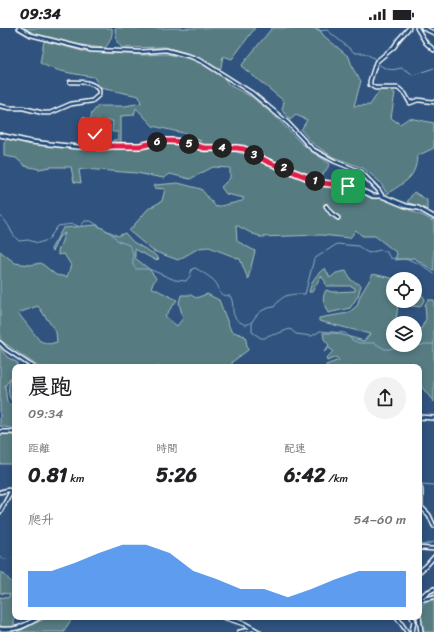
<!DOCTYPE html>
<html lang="zh-TW">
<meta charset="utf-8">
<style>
:root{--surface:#fff;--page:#f2f2f2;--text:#202124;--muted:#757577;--accent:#1a73e8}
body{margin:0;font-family:Sriracha,"LXGW WenKai TC",sans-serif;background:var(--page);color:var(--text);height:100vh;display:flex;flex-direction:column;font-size:15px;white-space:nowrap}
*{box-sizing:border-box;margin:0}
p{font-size:13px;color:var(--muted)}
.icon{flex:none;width:22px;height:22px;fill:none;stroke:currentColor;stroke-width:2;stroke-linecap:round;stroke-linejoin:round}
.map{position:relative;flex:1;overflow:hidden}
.panel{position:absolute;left:12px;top:336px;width:410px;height:256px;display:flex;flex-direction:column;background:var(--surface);border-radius:8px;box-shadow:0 2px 6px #0003}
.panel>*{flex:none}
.buttons{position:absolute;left:386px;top:244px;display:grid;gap:8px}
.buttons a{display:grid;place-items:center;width:36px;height:36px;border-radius:50%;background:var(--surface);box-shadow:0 2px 6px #0003;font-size:20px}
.pin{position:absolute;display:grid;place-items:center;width:34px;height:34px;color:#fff;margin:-17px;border-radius:8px;box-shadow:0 2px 6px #0006}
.km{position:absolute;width:20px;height:20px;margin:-10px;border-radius:50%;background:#222;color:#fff;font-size:11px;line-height:20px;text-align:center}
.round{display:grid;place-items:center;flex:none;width:42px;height:42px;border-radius:21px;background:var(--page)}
.overview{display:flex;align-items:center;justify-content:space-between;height:68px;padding:0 16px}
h1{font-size:22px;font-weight:700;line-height:30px}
.stats{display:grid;grid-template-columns:repeat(3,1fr);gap:6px;height:68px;padding:4px 16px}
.stats div{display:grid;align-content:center}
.stats b{font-size:20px;font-weight:700}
.stats small{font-size:11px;font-weight:400}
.stats p{font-size:11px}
.chart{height:112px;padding:8px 16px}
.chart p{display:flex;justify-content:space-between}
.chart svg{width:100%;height:72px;margin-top:4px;fill:var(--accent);opacity:.7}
.status{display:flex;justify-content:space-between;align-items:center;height:28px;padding:0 20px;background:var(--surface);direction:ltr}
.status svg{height:11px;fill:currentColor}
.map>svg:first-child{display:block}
</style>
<div class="status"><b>09:34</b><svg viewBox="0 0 49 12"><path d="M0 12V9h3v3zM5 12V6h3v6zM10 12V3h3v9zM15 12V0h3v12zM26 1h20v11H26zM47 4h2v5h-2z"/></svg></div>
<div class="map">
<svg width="434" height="604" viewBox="0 0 434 604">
<rect width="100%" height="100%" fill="#2f537e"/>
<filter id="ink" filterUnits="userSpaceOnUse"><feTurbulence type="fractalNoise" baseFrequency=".025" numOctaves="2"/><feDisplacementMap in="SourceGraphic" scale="8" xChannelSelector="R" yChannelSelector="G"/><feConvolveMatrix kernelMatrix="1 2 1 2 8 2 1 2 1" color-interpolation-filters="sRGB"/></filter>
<g filter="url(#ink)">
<!-- green -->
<path fill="#567c82" stroke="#aabec0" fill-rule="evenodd" d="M 24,0 L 112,0 C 113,8 110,14 105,20 C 85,18 40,12 24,0 Z
M 115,0 L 255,0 L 232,31 L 223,28 L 220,44 L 229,57 L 252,69 L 278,91 L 301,115 L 330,136 L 320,151 L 316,151 L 386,172 L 426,189 L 434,194 L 434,243 L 414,230 L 395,232 L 397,225 L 375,208 L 362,208 L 356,202 L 350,210 L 321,207 L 259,209 L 260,208 L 253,206 L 236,197 L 237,213 L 255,223 L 248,251 L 240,231 L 209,219 L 199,220 L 178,232 L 153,223 L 129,203 L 148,181 L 162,173 L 165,161 L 154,160 L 155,157 L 178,155 L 201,161 L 216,179 L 242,173 L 244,170 L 226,166 L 221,159 L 230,150 L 230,140 L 213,139 L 190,151 L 170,146 L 164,150 L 136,145 L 84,141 L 79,142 L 81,155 L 74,154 L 71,139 L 50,139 L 39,141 L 25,138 L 16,130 L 4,128 L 4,115 L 7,111 L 64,120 L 140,120 L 162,116 L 179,116 L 205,123 L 234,123 L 306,147 L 236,117 L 195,116 L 195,112 L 201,113 L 183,105 L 153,98 L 136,80 L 134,87 L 121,88 L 121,115 L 112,114 L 113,112 L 118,112 L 118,104 L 112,104 L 113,93 L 90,92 L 92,85 L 98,78 L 125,78 L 141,75 L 139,68 L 100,60 L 94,49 C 76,46 56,44 40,35 L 44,13 L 46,13 L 82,23 L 144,27 L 167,26 L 181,29 L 186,25 L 165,19 L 122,20 L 117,14 Z
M 272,0 L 294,0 L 295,1 L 298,0 L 318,0 L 324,8 L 349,29 L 353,41 L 361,53 L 354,78 L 370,77 L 382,59 L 395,65 L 391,90 L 400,96 L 409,90 L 434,95 L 434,120 L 417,128 C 416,151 404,154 387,166 L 380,154 L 363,140 L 333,129 L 312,115 L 301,102 L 307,92 L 296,87 L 290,92 L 282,82 L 284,73 L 241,38 Z
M 414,164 L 427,172 L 427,182 L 407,174 Z
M 96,197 L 118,208 L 125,205 L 133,214 L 154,226 L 159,231 L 155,232 L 135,221 L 135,230 L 149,241 L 156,250 L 151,259 L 177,272 L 165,288 L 177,298 L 183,290 L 179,275 L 181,267 L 191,267 L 196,270 L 207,266 L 219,272 L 231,303 L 245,308 L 248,322 L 232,334 L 233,339 L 39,339 L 0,312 L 0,223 L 15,235 L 30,237 L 41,235 L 56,247 L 67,249 L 71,237 L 64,226 L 58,227 L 58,223 L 65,205 L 59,209 L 52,224 L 51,221 L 63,200 ZM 38,278 L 56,304 L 57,314 L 49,316 L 40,313 L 18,285 Z
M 325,240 L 330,250 L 336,245 L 346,243 L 351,252 L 361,257 L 358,268 L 350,280 L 328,285 C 324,276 321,271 326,262 L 332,264 L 355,263 L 355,260 L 351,258 L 326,258 L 325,253 L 321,248 L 312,264 L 309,264 C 312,253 315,247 325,240 Z
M 373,246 L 395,251 L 393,251 L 393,273 L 415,273 L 415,257 L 425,271 L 420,279 L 398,276 L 396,294 L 398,295 L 393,295 L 393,317 L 415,317 L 415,300 L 421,301 L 426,291 L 425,277 L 428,272 L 434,272 L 434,374 L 420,357 L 419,357 L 419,339 L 326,339 L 326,337 L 339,332 L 336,329 L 327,333 L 326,331 L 333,323 L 329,320 L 324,324 L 329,317 L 324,311 L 323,305 L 336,305 L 364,313 L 370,306 L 323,294 L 319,293 L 319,290 L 348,285 L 357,278 L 360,268 Z
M 0,320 L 7,329 L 18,335 L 12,346 L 15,342 L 15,376 C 6,369 8,358 11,349 L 5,358 L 7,374 L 15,380 L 15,401 L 0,398 Z
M 7,406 L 15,408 L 15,436 L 0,436 L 0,407 Z
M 2,544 L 15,558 L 14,599 L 11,600 L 0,598 L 0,569 L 8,570 L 10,566 L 0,565 L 0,547 Z
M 434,565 L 434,604 L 420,604 L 420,588 L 422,577 Z
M 48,589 L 73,589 L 65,601 L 65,604 L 17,604 Z"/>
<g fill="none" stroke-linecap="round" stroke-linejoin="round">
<!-- stream -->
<path stroke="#8eafc6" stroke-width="1" d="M 315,0 L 317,3 L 327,2 L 355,25 L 364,25 L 374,30 L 375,33
M 377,35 C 386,42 391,43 401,40 L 408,43 L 413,47 L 434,40
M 0,188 C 11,196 10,206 19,213 L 28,212 L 38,215 L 48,212 L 58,198 L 73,196 L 80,199 L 85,193 L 91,193 L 112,206 L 118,213 L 129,217 L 133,225 L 133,237 L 136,241 L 149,241 L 175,252 L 186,253 L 190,248 L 192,241 L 195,240 C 199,242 214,251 216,255 C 222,263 215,267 230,268 C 237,279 226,289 246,297 L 252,294 C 256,286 263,280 274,279 C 283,266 289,266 305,266 L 314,231 L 337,216 L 358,218 L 368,225 L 380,222 L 386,223 L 390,230 L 410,232 L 422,237 L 434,246
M 252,295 L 252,304 L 261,310 L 265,310 L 269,307 C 277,307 283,303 290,301 L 296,306 L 312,308 L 320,303 L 345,305 L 352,312 L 359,315 L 374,315 L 385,321 L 389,321 L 398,319 L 407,322 L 425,316 L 434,316
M 421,456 L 434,457
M 419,515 L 424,517 L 434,514
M 0,528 L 4,531 L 15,530"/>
<!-- street casing -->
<g stroke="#fff" stroke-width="5.5">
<path id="street" d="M 19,0 L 31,7 L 91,22 L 140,24 L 166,22 L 192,29 L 203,34 L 252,65 L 288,95 L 312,121 L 334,133 L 361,144 L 379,163 L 382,168
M 409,0 L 399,11 L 394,19 L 376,34 L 370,53 L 370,57 L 375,60 L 398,60 L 405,66 L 410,75 L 418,72 L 434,74
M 417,0 L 426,15 L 434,22
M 423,0 L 434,5
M 0,78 L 10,80 L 23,80 L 43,85 L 50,85 L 71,76 L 92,73 L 99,67 L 99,62 C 92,53 81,54 70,54
M 84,92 C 95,97 96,108 99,119
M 326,178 L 331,185 L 338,190
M 0,315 L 6,321 L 33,339
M 419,456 L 421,462 L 421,479 L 429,487 L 434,498
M 0,464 L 8,462 L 11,463
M 0,484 L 15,456
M 419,520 L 434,521
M 419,544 L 426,538 L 434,529
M 419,572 L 434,569
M 397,589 L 407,604
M 239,604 L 253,601"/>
</g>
<!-- secondary casing -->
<g stroke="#fff" stroke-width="6">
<path id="secondary" d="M 0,107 L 31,114 L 78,119 L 112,117 L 140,118 L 162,113 L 171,113 L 184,114 L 204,121 L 237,120 L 244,121 L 268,134 L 314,152 L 322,155 L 354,159 L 373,168 L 382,168 L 406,178 L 418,180 L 434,189
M 419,389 L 434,390
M 0,404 L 15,404
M 419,571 L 426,565 L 434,561
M 223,589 L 245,596 L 259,604
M 419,589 L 421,604
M 0,601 C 18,603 25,597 40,589
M 412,604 L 414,593 L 412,589"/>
</g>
<!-- street -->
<use href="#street" stroke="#1f4a7a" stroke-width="2.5"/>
<!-- secondary -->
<use href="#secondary" stroke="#1f4a7a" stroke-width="3"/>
</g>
</g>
<g fill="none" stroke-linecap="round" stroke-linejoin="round" filter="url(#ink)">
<!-- route casing -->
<g stroke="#fff" stroke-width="8">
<path id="route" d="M 95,106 L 98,119 L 112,118 L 140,118 L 162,113 L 171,113 L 184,114 L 204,120 L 237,120 L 244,121 L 268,134 L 314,152 L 322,155 L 348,158"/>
</g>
<!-- route -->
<use href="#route" stroke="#e11d48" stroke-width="5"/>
</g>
</svg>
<div class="buttons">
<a><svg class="icon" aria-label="locate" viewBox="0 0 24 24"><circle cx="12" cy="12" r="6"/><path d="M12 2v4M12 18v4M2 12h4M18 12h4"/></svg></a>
<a><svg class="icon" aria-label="layers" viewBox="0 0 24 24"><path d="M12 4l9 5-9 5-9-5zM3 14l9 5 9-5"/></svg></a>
</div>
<div class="pin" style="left:348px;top:158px;background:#1e9e55"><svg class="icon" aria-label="arrive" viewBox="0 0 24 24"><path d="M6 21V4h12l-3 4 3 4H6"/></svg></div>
<div class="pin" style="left:95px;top:106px;background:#d93025"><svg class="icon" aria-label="check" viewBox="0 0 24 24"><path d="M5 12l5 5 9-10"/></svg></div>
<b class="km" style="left:315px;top:153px">1</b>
<b class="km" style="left:284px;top:140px">2</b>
<b class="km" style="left:254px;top:127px">3</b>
<b class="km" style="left:222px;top:120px">4</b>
<b class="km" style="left:189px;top:116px">5</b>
<b class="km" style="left:157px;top:114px">6</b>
<section class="panel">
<div class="overview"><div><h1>晨跑</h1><p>09:34</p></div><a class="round"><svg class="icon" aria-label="share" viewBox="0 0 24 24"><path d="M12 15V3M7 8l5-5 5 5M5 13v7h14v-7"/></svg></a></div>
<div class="stats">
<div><p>距離</p><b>0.81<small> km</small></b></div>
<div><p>時間</p><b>5:26</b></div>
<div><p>配速</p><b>6:42<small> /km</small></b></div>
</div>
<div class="chart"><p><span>爬升</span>54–60 m</p>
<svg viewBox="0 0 160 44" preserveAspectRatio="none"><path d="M0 44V22L10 22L20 17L30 11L40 6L50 6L60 11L70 22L80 27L90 33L100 33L110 38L120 33L130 27L140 22L150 22L160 22V44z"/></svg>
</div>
</section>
</div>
